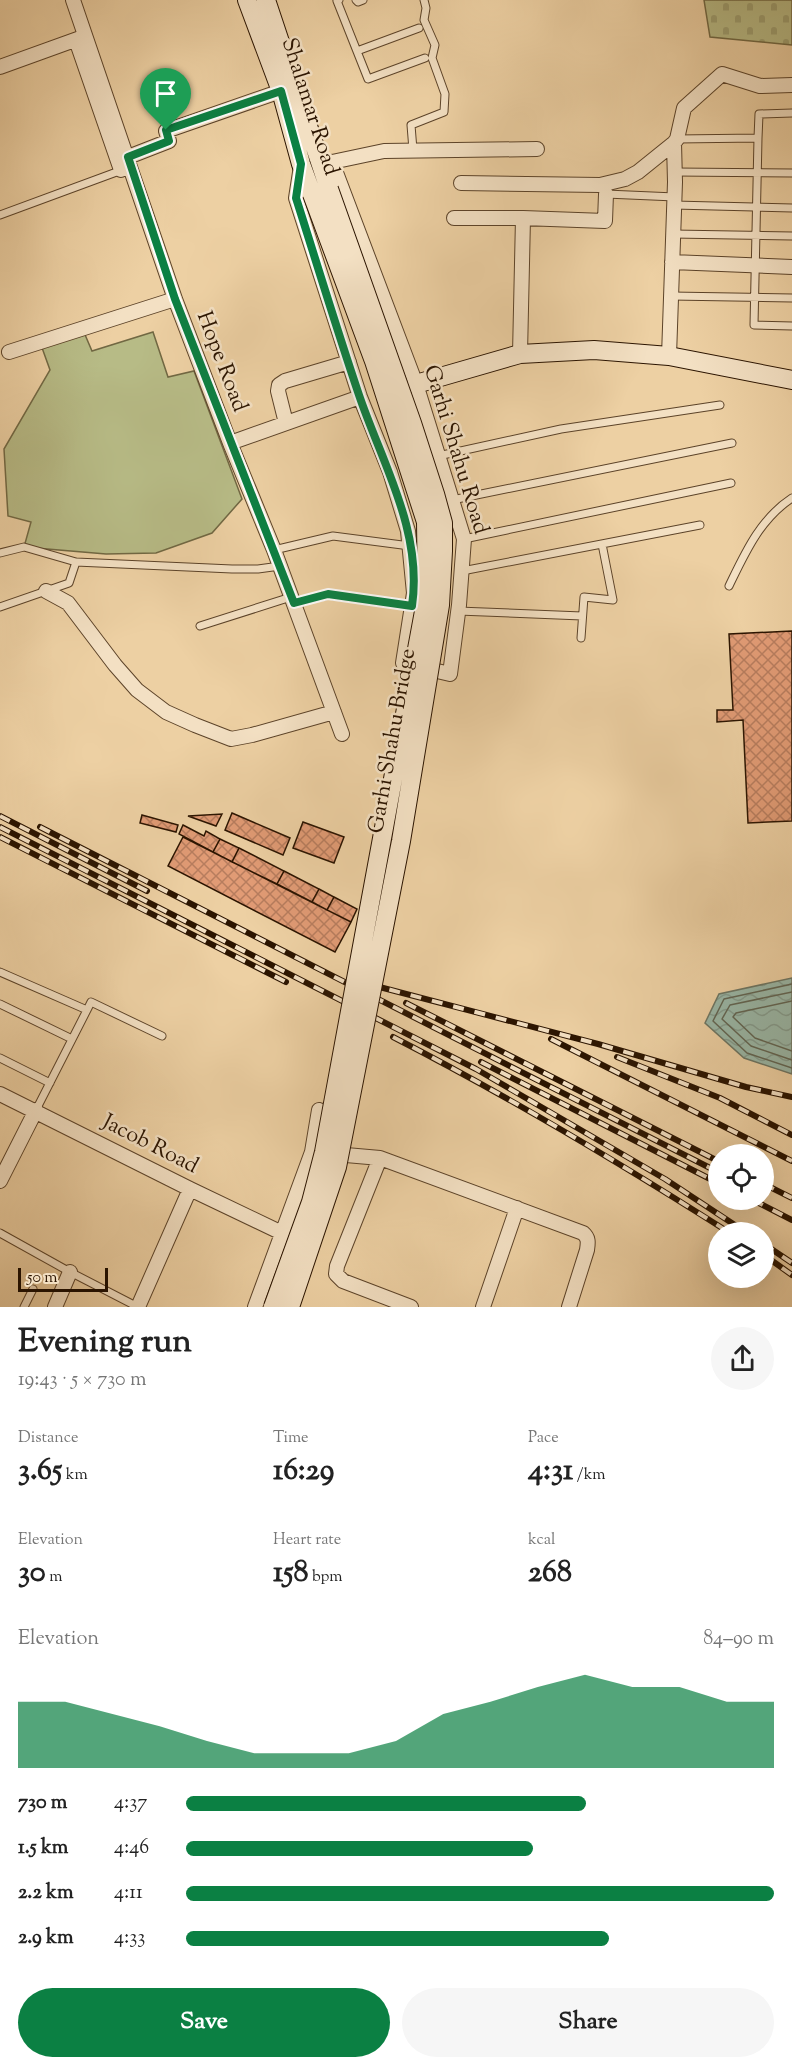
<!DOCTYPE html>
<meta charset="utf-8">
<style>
:root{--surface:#fff;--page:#f6f6f6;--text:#222;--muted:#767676;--accent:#0b8043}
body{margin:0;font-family:"Sorts Mill Goudy",serif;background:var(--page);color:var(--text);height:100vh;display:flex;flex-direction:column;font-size:22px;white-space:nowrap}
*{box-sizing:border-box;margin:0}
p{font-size:20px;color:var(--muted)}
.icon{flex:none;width:33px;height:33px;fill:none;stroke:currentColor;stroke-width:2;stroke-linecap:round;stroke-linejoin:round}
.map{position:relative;height:1307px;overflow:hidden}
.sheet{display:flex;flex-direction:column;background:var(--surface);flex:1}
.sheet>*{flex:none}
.controls{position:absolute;left:708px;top:1144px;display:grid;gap:12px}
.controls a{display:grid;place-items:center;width:66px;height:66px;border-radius:50%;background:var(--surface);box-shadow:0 6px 24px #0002;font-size:30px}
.scale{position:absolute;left:18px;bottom:15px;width:90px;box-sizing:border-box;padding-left:6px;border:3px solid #2b1400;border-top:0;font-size:16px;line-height:21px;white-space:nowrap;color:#2b1400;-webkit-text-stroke:4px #f3e0c3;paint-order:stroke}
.pin{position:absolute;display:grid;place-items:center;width:51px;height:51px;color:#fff;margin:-62px -26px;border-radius:50% 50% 50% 0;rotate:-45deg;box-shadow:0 0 6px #0007}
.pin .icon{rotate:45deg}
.round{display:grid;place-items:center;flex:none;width:63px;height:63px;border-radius:32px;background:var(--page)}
.summary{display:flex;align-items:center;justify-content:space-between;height:102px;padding:0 18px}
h1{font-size:33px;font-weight:700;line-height:45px}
.figures{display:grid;grid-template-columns:repeat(3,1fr);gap:9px;height:102px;padding:6px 18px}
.figures div{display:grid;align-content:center}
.figures b{font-size:30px;font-weight:700}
.figures small{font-size:16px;font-weight:400}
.figures p{font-size:16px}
.chart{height:168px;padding:12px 18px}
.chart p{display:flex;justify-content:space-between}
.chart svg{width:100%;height:108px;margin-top:6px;fill:var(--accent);opacity:.7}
.button{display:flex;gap:12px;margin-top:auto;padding:12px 18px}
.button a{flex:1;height:69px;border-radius:36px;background:var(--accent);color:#fff;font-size:24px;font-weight:700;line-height:69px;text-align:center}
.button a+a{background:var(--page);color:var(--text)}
ul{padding:0 18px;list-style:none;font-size:20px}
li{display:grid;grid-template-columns:96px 72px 1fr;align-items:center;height:45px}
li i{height:15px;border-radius:8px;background:var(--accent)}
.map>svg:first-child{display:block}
</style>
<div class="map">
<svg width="792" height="1307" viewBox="0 0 792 1307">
<defs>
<pattern id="cemetery-stones" width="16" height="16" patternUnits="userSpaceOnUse" patternTransform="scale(1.5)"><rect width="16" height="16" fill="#b7bb86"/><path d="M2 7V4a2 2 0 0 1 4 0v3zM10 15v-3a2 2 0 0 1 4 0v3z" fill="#9ea072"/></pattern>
<pattern id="water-waves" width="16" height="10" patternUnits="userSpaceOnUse" patternTransform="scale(1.5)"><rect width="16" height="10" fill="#99b7a7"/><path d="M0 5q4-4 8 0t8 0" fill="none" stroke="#849c8e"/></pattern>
<pattern id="building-cross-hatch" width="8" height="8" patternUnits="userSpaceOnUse" patternTransform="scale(1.5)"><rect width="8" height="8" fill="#e19b75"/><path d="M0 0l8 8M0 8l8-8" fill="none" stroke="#b77d5e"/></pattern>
</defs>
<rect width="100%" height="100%" fill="#edd0a3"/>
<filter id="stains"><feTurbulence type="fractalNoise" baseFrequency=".00333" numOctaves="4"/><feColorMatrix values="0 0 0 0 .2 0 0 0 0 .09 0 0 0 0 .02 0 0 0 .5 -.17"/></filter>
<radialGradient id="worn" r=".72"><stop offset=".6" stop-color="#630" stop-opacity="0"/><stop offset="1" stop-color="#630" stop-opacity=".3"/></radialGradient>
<!-- grass -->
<path fill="#b7bb86" stroke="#716843" stroke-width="1.5" d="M 83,330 L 92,351 L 153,332 L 168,377 L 194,371 L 242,499 L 212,533 L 156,553 L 106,554 L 24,547 L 31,522 L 8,516 L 4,449 L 50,370 L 41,345 Z"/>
<!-- cemetery -->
<path fill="url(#cemetery-stones)" stroke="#716843" stroke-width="1.5" d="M 704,0 L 792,0 L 792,45 L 710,37 Z"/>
<!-- water -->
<path fill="url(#water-waves)" stroke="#6d7664" stroke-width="1.5" d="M 792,978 L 792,1074 L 744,1058 L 705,1023 L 719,994 Z"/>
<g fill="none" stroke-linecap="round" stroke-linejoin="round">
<!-- shore -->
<path stroke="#626654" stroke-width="1.5" d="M 792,984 L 724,999 L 713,1021 L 747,1053 L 792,1068
M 792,992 L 730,1005 L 722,1019 L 751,1046 L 792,1060
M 792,1001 L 736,1013 L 733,1017 L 755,1038 L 792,1051"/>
</g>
<!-- building -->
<path fill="url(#building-cross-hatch)" stroke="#2b1400" stroke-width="1.5" d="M 792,631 L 792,821 L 748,823 L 743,720 L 717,722 L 717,710 L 733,710 L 729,634 Z
M 232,813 L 290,838 L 283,855 L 225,830 Z
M 222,814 L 216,826 L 188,816 Z
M 142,815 L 178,825 L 176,832 L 140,823 Z
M 303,822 L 344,837 L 334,863 L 293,848 Z
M 183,825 L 204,836 L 206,831 L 220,839 L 213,852 L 179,834 Z
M 183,837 L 351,922 L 335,952 L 168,866 Z
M 220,839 L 239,848 L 232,862 L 213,852 Z
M 239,848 L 284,871 L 277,884 L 232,862 Z
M 284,871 L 319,889 L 312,902 L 277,884 Z
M 319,889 L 334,897 L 327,910 L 312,902 Z
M 334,897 L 357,909 L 351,922 L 327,910 Z"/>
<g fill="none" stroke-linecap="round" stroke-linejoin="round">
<!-- service casing -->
<g stroke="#5c4329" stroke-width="9">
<path id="service" d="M 339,0 L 337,1 L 368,79 L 425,58
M 356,0 L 358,2 L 363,0
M 357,51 L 419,28
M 758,138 L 754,325 L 792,326
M 677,139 L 758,138 L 759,114 L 792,113
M 413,150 L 411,125 L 444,112 L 445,94 L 432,58 L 435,45 L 424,20 L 426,8 L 424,0
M 675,172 L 792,173
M 606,194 L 675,197
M 674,205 L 792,208
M 0,215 L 122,170
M 673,234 L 792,236
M 671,296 L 792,298
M 438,456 L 561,429 L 720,405
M 452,500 L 732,443
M 464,539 L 731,483
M 274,550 L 333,536 L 410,546
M 0,553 L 24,547 L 76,562
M 462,571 L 700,525
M 729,586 C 745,553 760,519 792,498
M 294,603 L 328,595 L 412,606
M 0,607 L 69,583 L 76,562 L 232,569 L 258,569 L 280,566
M 458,611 L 582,616
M 200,626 L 291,597
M 581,638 L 584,597 L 613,600 L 602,544
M 0,972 L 87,1010 L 36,1110
M 0,1004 L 72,1039
M 87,1010 L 91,1002 L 162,1036
M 0,1058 L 50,1083
M 0,1233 L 70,1272 L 138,1307
M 24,1307 L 33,1289"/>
</g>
<!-- minor casing -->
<g stroke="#5c4329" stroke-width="16">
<path id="minor" d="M 73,0 L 175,299 L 230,443 L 274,550 L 342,734
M 76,40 L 121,170
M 0,67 L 83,37
M 128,157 L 169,141 L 166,131 L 281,91
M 332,162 L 384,151 L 537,149
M 301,166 L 296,198 L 360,397 L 390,472 L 408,531 L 414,593 L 403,663 L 450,674 L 459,605 L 464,539 L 416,384 L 332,162 L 322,161
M 461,183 L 600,185 L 625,179 L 638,172 L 674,143
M 454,218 L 523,218 L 605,221 L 606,194
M 672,262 L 792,267
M 9,352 L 175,299
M 520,354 L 523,218
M 669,356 L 675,182 L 674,143 L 677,139 L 684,108 L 722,74 L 760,86 L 792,85
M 286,423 L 278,391 L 279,385 L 285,381 L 349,362
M 230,443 L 360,397
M 46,591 L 68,603 L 115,665 L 137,690 L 166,712 L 195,725 L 231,739 L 252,735 L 334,712
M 0,1094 L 190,1189 L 282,1233
M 312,1152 L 380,1158 L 583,1233 C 589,1238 588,1243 587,1250 L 569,1307
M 380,1158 L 337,1266 L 336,1274 L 343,1281 L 411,1307
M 0,1181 L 36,1110
M 55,1307 L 70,1272
M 138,1307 L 190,1189
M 255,1307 L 312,1152 L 319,1110
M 483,1307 L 517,1208"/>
</g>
<!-- secondary casing -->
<g stroke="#2b1400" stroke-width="20">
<path id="secondary" d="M 247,0 L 281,91 L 301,164 L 312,194
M 266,0 L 329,189
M 416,384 L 520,354 L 594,350 L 669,356 L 792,380"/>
</g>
<!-- service -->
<use href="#service" stroke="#f3e0c3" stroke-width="7"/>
<!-- minor -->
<use href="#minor" stroke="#f3e0c3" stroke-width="14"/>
<!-- secondary -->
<use href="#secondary" stroke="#f3e0c3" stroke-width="18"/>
<!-- rail casing -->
<g stroke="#2b1400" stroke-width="6">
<path id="rail" d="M 0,816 L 147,891
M 0,827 L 476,1069 L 665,1179 L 747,1233
M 40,827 L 718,1172
M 0,837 L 286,982
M 368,984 L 598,1044 L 746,1087 L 792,1097
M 406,1003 L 718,1161
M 393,1037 C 508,1096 620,1163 730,1233
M 551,1039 L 792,1161
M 617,1057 L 720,1098 L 792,1135
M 481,1062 L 718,1183
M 764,1184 L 792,1198
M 753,1200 L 792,1220
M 764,1244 L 792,1263
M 764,1255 L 792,1275"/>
</g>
<!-- rail -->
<use href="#rail" stroke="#f3e0c3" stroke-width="4" stroke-dasharray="11" stroke-linecap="butt"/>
<!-- secondary-bridge casing -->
<g stroke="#2b1400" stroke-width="20" stroke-linecap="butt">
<path id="secondary-bridge" d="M 273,1307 L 311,1202 L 324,1152 L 427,595 L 426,522 L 374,361 L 312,194
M 290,1307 L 337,1167 L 401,841 L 440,605 L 443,551 L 443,523 L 435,494 L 412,423 L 329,189"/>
</g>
<!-- secondary-bridge -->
<use href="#secondary-bridge" stroke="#f3e0c3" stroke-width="18"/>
</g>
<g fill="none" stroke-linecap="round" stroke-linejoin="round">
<!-- route casing -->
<g stroke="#fff" stroke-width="12">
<path id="route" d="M 281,91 L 301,164 L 296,198 C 317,264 337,330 359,395 C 382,463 423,531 412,606 L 328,594 L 294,603 L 175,299 L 128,157 L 169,141 L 166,130 Z"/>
</g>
<!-- route -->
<use href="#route" stroke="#0b8043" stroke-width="8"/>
</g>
<g text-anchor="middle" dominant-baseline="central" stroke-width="5" stroke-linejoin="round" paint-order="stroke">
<!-- street labels -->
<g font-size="22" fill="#2b1400" stroke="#f3e0c3">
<text transform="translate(309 107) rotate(72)">Shalamar Road</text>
<text transform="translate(221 362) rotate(69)">Hope Road</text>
<text transform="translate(455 450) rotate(73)">Garhi Shahu Road</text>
<text transform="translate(393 741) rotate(-80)">Garhi Shahu Bridge</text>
<text transform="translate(150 1145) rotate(27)">Jacob Road</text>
</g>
</g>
<rect width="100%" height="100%" filter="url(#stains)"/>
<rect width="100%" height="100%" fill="url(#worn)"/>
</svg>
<div class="controls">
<a><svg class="icon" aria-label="locate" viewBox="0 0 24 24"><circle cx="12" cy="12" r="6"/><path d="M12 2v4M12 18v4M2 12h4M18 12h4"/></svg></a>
<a><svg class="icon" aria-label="layers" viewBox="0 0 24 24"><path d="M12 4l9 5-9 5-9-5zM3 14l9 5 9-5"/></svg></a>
</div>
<div class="scale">50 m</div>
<div class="pin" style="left:166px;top:130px;background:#1e9e55"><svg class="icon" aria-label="arrive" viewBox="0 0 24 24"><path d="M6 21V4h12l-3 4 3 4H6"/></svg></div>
</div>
<section class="sheet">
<div class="summary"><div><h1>Evening run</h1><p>19:43 · 5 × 730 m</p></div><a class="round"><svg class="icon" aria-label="share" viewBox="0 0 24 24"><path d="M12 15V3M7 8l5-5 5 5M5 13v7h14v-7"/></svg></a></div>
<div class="figures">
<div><p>Distance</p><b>3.65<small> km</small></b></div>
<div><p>Time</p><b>16:29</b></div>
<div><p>Pace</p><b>4:31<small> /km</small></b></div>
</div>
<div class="figures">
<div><p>Elevation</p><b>30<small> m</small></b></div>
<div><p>Heart rate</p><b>158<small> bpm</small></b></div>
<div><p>kcal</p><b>268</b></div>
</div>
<div class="chart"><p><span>Elevation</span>84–90 m</p>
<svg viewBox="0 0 160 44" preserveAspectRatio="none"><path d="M0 44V17L10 17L20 22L30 27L40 33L50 38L60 38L70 38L80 33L90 22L100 17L110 11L120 6L130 11L140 11L150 17L160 17V44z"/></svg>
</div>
<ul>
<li><b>730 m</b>4:37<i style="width:68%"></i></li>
<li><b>1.5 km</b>4:46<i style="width:59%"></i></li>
<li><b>2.2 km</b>4:11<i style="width:100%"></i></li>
<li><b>2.9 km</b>4:33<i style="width:72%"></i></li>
</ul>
<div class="button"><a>Save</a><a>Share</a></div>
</section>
